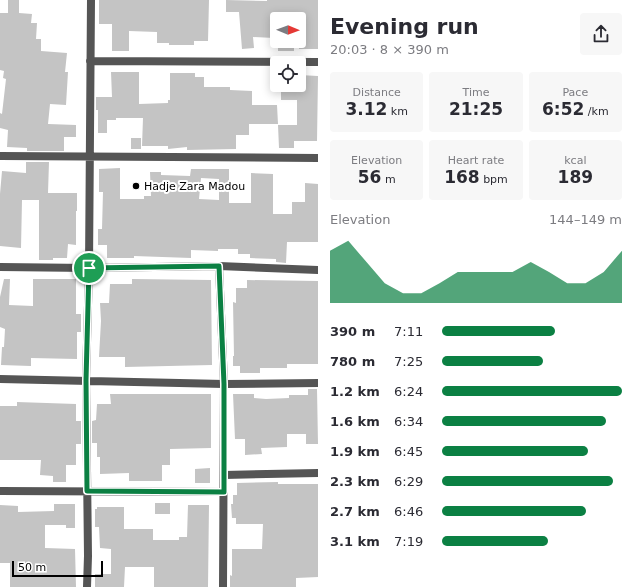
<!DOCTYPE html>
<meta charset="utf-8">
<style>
:root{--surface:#fff;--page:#f7f7f7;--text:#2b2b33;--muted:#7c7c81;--accent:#0b8043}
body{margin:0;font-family:"DejaVu Sans",sans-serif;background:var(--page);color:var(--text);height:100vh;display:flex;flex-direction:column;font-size:15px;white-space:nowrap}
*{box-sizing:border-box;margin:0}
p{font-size:13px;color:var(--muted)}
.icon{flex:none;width:22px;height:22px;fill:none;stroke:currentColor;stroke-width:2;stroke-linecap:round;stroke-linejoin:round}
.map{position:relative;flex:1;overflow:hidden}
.details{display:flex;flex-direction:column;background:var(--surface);width:316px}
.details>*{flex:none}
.needle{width:26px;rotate:91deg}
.tools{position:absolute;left:270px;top:12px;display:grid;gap:8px}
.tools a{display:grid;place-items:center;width:36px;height:36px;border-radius:4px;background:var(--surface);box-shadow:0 2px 10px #0003;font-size:20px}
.scale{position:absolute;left:12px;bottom:10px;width:91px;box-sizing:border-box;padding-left:4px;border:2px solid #000;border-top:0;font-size:11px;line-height:14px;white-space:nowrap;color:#000;-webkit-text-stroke:3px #fff;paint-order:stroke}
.pin{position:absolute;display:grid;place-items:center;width:34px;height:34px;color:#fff;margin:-17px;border:2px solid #fff;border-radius:50%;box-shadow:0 1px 4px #0007}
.round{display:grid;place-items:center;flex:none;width:42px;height:42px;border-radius:4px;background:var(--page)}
.summary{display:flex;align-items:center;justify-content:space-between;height:68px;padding:0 12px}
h1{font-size:22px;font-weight:700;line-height:30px}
.figures{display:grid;grid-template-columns:repeat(3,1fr);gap:6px;height:68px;padding:4px 12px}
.figures div{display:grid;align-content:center;border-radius:4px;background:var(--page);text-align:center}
.figures b{font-size:17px;font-weight:700}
.figures small{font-size:11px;font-weight:400}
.figures p{font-size:11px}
.chart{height:112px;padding:8px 12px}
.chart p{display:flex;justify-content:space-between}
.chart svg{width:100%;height:72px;margin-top:4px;fill:var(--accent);opacity:.7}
ul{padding:0 12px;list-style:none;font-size:13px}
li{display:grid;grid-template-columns:64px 48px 1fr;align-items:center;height:30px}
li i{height:10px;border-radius:5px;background:var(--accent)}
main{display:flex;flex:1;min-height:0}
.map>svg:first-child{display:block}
</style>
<main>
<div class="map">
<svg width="318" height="587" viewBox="0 0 318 587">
<rect width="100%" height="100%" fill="#fff"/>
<!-- building -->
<path fill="#c4c4c4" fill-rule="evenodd" d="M 8,0 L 19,0 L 19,13 L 32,14 L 31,23 L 37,23 L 36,39 L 41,39 L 41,51 L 67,53 L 65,72 L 68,72 L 66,105 L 50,104 L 48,124 L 76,125 L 76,137 L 64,137 L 64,151 L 27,151 L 27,148 L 7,147 L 8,130 L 0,128 L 0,113 L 2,114 L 6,79 L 3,78 L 4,71 L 0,70 L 0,13 L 8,13 Z
M 99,0 L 209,0 L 208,41 L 194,41 L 194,45 L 169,45 L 169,43 L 157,43 L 157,32 L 129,31 L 129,51 L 112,51 L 112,24 L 99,24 Z
M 226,0 L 267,1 L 267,0 L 318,0 L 318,49 L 299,49 L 299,19 L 274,19 L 274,38 L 253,37 L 254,48 L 242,49 L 239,12 L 226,12 Z
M 278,41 L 294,41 L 294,51 L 278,51 Z
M 111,72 L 139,72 L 139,104 L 168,103 L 168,100 L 170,100 L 170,73 L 195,73 L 195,77 L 204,77 L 204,87 L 230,87 L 230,90 L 252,91 L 252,105 L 277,105 L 278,124 L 249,124 L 249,135 L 236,135 L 236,149 L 187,150 L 187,147 L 168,149 L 168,146 L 142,146 L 143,118 L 116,118 L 116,120 L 107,120 L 107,133 L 98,133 L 98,110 L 96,110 L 96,97 L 112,97 Z
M 299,75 L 318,76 L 317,141 L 294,141 L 294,148 L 279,148 L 278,125 L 297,125 L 297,100 L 281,100 L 281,85 L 299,85 Z
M 131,138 L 141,138 L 141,149 L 131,149 Z
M 26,162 L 49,162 L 48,193 L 77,193 L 77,211 L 76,211 L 76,245 L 68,244 L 67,258 L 53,258 L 53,260 L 39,260 L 39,200 L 22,200 L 21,248 L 0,246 L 0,194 L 2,171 L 26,173 Z
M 120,168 L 120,199 L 144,199 L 144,196 L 151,196 L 150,172 L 161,172 L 161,175 L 190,176 L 191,169 L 229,169 L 229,203 L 251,203 L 251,173 L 273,174 L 273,214 L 292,214 L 292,202 L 305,202 L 305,183 L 318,184 L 318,242 L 287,242 L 286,263 L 276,262 L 276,259 L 250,258 L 250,254 L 238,254 L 238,249 L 218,249 L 218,251 L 191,250 L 191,258 L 134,256 L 134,258 L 107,258 L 107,245 L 98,245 L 98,229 L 102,229 L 103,192 L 99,192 L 99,169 ZM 201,178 L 219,179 L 219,200 L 199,199 Z
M 4,279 L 10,279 L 9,305 L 33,306 L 33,279 L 76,279 L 76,314 L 81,314 L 81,332 L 77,332 L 77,359 L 31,358 L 31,366 L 1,365 L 2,347 L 4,347 L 5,329 L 0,327 L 0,297 Z
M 132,279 L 211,280 L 212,365 L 125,367 L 125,357 L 99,357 L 101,321 L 100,303 L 109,303 L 110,284 L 132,284 Z
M 247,280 L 318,281 L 318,364 L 287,364 L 287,368 L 260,368 L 260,373 L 240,373 L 240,366 L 233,366 L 233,356 L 234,356 L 233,302 L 236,303 L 236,288 L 247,288 Z
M 308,389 L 317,389 L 318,444 L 306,444 L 306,434 L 287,434 L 287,447 L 261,448 L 262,454 L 245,455 L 245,439 L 235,439 L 233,394 L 254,394 L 254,398 L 266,399 L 289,398 L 289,395 L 308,395 Z
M 110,394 L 211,394 L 211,448 L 170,449 L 170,465 L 162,465 L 162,481 L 129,481 L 129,473 L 100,474 L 100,457 L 97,457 L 97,443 L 92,443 L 92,421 L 96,420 L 97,404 L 111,404 Z
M 17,402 L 76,404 L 76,421 L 81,421 L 81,444 L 76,444 L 76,465 L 66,465 L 66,482 L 53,482 L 53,476 L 40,475 L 41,460 L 0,460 L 0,406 L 17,406 Z
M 210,468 L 210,483 L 195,483 L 195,469 Z
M 278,482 L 278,484 L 318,484 L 318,577 L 296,578 L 296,587 L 230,587 L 230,575 L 232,576 L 232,549 L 262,549 L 263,524 L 236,524 L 236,518 L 232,518 L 231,504 L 233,504 L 233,495 L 237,495 L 237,483 Z
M 155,503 L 170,503 L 170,514 L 155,514 Z
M 54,504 L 75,504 L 75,528 L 66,528 L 66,525 L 45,525 L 45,548 L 75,549 L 76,587 L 10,587 L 10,563 L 0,563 L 0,505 L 18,506 L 18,512 L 54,511 Z
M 188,505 L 209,505 L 208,587 L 154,587 L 154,567 L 125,567 L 124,587 L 95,587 L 95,574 L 111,574 L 111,549 L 100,548 L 99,527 L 95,527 L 95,509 L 97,509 L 97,507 L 124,507 L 124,529 L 153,529 L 153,540 L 179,540 L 179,537 L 187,537 Z"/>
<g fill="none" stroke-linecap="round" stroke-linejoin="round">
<!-- street -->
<path stroke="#555" stroke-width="8" d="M 90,61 L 318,62
M 0,156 L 318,158
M 219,266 L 224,384 L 223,587
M 0,267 L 89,268 L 219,266 L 318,270
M 0,379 L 224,384 L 318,383
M 224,475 L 318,473
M 0,491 L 224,492
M 87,587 L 88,556 L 86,380 L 89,268 L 91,0"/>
</g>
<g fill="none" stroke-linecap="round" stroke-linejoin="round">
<!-- route casing -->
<g stroke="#fff" stroke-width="8">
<path id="route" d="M 219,266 L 224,384 L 224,492 L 87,491 L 86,380 L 89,268 Z"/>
</g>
<!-- route -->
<use href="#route" stroke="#0b8043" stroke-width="5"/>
</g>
<!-- markers -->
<circle fill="#000" stroke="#fff" stroke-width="1.5" cx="136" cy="186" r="4"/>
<g text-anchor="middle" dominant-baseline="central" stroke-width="4" stroke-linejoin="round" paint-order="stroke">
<!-- poi labels -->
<g font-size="11" fill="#000" stroke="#fff" text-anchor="start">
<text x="144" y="186">Hadje Zara Madou</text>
</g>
</g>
</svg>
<div class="tools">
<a><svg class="needle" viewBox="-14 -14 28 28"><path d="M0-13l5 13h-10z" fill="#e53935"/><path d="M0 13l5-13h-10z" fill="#7c7c81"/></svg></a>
<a><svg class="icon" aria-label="locate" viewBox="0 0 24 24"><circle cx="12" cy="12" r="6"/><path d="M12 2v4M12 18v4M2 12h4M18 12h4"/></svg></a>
</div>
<div class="scale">50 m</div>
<div class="pin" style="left:89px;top:268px;background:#1e9e55"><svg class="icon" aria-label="arrive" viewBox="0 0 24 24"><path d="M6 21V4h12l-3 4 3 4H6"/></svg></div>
</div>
<section class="details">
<div class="summary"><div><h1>Evening run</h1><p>20:03 · 8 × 390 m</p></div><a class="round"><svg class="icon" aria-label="share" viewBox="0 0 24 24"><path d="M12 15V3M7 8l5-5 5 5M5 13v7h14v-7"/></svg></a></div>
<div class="figures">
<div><p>Distance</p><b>3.12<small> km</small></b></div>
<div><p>Time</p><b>21:25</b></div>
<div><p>Pace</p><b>6:52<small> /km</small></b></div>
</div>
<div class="figures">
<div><p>Elevation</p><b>56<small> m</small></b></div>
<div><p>Heart rate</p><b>168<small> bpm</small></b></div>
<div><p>kcal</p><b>189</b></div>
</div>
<div class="chart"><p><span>Elevation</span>144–149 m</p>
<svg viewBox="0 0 160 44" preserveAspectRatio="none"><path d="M0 44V12L10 6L20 19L30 32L40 38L50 38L60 32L70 25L80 25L90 25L100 25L110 19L120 25L130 32L140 32L150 25L160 12V44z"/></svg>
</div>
<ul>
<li><b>390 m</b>7:11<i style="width:63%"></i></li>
<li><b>780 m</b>7:25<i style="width:56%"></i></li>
<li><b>1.2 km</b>6:24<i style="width:100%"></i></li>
<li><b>1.6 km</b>6:34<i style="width:91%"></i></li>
<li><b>1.9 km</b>6:45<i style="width:81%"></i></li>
<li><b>2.3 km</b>6:29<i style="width:95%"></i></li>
<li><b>2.7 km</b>6:46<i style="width:80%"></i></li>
<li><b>3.1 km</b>7:19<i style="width:59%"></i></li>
</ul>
</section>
</main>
